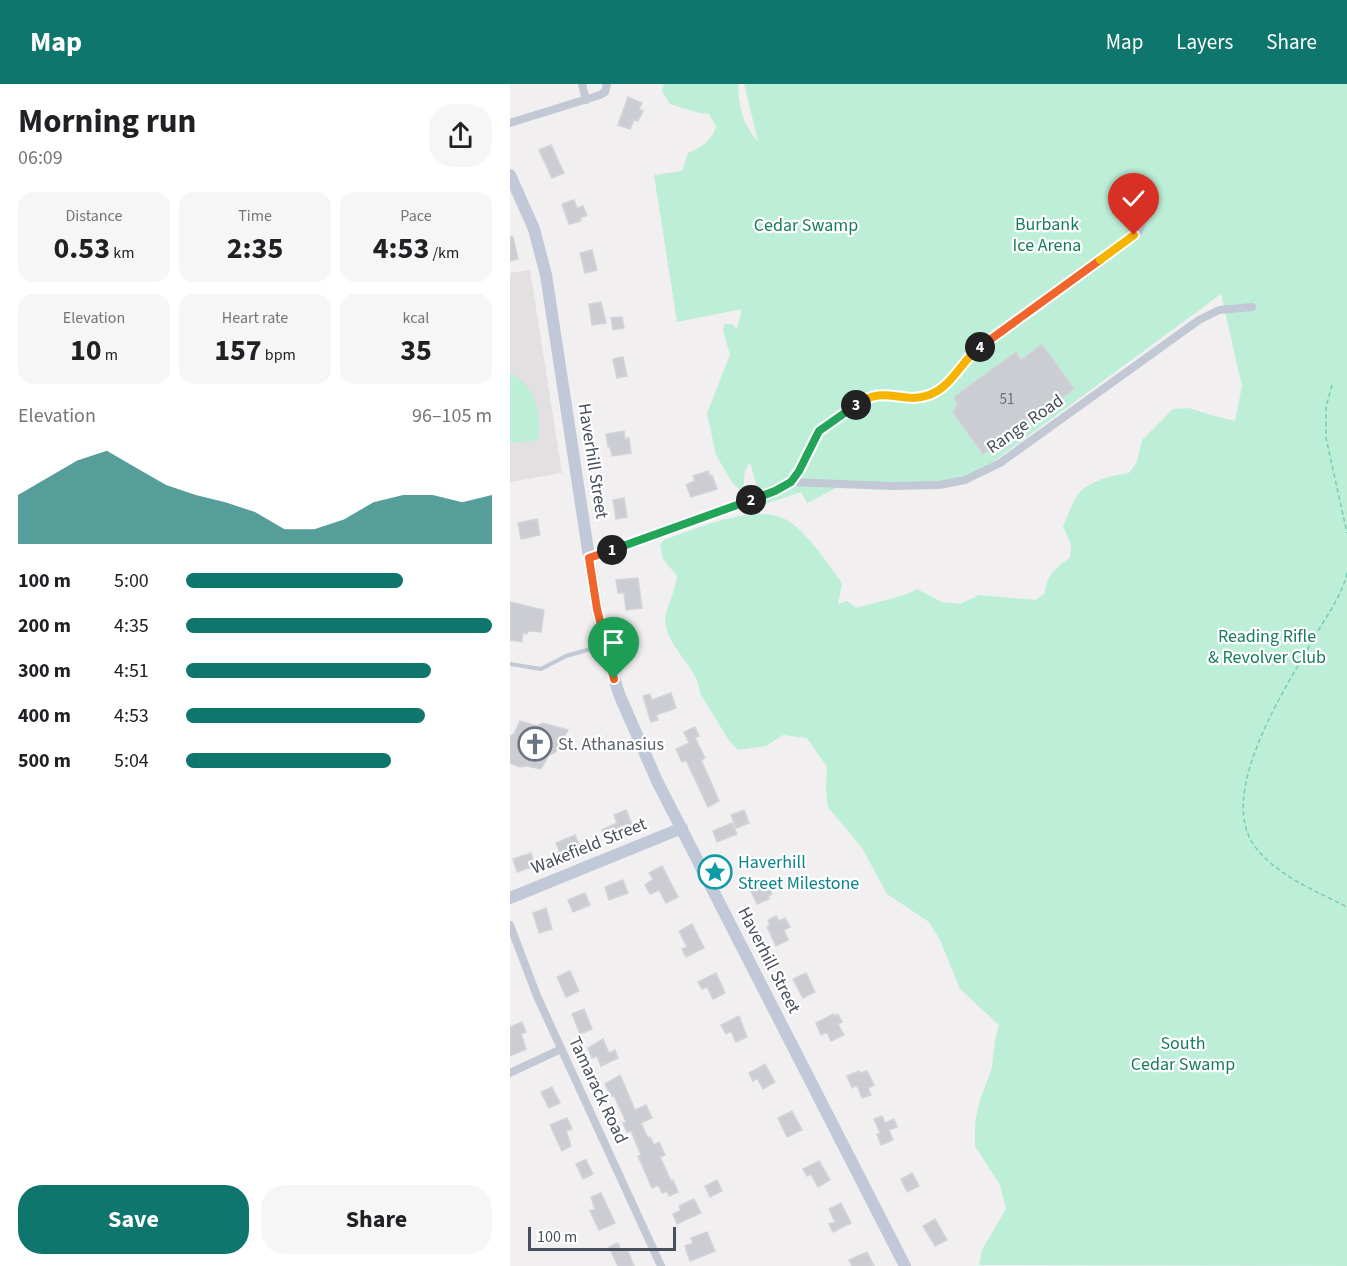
<!DOCTYPE html>
<meta charset="utf-8">
<style>
:root{--surface:#fff;--page:#f6f6f6;--text:#202124;--muted:#757577;--accent:#0f766e}
body{margin:0;font-family:"Source Sans 3",sans-serif;background:var(--page);color:var(--text);height:100vh;display:flex;flex-direction:column;font-size:22px;white-space:nowrap}
*{box-sizing:border-box;margin:0}
p{font-size:20px;color:var(--muted)}
.icon{flex:none;width:33px;height:33px;fill:none;stroke:currentColor;stroke-width:2;stroke-linecap:round;stroke-linejoin:round}
.map{position:relative;flex:1;overflow:hidden}
.sheet{display:flex;flex-direction:column;background:var(--surface);width:510px}
.sheet>*{flex:none}
.scale{position:absolute;left:18px;bottom:15px;width:148px;box-sizing:border-box;padding-left:6px;border:3px solid #474e5c;border-top:0;font-size:16px;line-height:21px;white-space:nowrap;color:#474e5c;-webkit-text-stroke:4px #fff;paint-order:stroke}
.pin{position:absolute;display:grid;place-items:center;width:51px;height:51px;color:#fff;margin:-62px -26px;border-radius:50% 50% 50% 0;rotate:-45deg;box-shadow:0 0 6px #0007}
.pin .icon{rotate:45deg}
.km{position:absolute;width:30px;height:30px;margin:-15px;border-radius:50%;background:#222;color:#fff;font-size:16px;line-height:30px;text-align:center}
.round{display:grid;place-items:center;flex:none;width:63px;height:63px;border-radius:24px;background:var(--page)}
.overview{display:flex;align-items:center;justify-content:space-between;height:102px;padding:0 18px}
h1{font-size:33px;font-weight:700;line-height:45px}
.metrics{display:grid;grid-template-columns:repeat(3,1fr);gap:9px;height:102px;padding:6px 18px}
.metrics div{display:grid;align-content:center;border-radius:15px;background:var(--page);text-align:center}
.metrics b{font-size:30px;font-weight:700}
.metrics small{font-size:16px;font-weight:400}
.metrics p{font-size:16px}
.chart{height:168px;padding:12px 18px}
.chart p{display:flex;justify-content:space-between}
.chart svg{width:100%;height:108px;margin-top:6px;fill:var(--accent);opacity:.7}
.button{display:flex;gap:12px;margin-top:auto;padding:12px 18px}
.button a{flex:1;height:69px;border-radius:24px;background:var(--accent);color:#fff;font-size:24px;font-weight:700;line-height:69px;text-align:center}
.button a+a{background:var(--page);color:var(--text)}
ul{padding:0 18px;list-style:none;font-size:20px}
li{display:grid;grid-template-columns:96px 72px 1fr;align-items:center;height:45px}
li i{height:15px;border-radius:8px;background:var(--accent)}
header{display:flex;align-items:center;gap:36px;box-sizing:border-box;height:84px;padding:0 30px;background:var(--accent);color:#fff}
header strong{font-size:28px}
nav{display:flex;gap:33px;margin-inline-start:auto;font-size:21px}
main{display:flex;flex:1;min-height:0}
.map>svg:first-child{display:block}
</style>
<header>
<strong>Map</strong>
<nav><a>Map</a><a>Layers</a><a>Share</a></nav>
</header>
<main>
<section class="sheet">
<div class="overview"><div><h1>Morning run</h1><p>06:09</p></div><a class="round"><svg class="icon" aria-label="share" viewBox="0 0 24 24"><path d="M12 15V3M7 8l5-5 5 5M5 13v7h14v-7"/></svg></a></div>
<div class="metrics">
<div><p>Distance</p><b>0.53<small> km</small></b></div>
<div><p>Time</p><b>2:35</b></div>
<div><p>Pace</p><b>4:53<small> /km</small></b></div>
</div>
<div class="metrics">
<div><p>Elevation</p><b>10<small> m</small></b></div>
<div><p>Heart rate</p><b>157<small> bpm</small></b></div>
<div><p>kcal</p><b>35</b></div>
</div>
<div class="chart"><p><span>Elevation</span>96–105 m</p>
<svg viewBox="0 0 160 44" preserveAspectRatio="none"><path d="M0 44V24L10 17L20 10L30 6L40 13L50 20L60 24L70 27L80 31L90 38L100 38L110 34L120 27L130 24L140 24L150 27L160 24V44z"/></svg>
</div>
<ul>
<li><b>100 m</b>5:00<i style="width:71%"></i></li>
<li><b>200 m</b>4:35<i style="width:100%"></i></li>
<li><b>300 m</b>4:51<i style="width:80%"></i></li>
<li><b>400 m</b>4:53<i style="width:78%"></i></li>
<li><b>500 m</b>5:04<i style="width:67%"></i></li>
</ul>
<div class="button"><a>Save</a><a>Share</a></div>
</section>
<div class="map">
<svg width="837" height="1182" viewBox="0 0 837 1182">
<rect width="100%" height="100%" fill="#f1efef"/>
<!-- education -->
<path fill="#e2e0e1" d="M 20,186 L 52,389 L 0,398 L 0,189 Z"/>
<!-- green -->
<path fill="#bdefd8" d="M 154,0 L 228,0 C 229,21 232,41 248,57 L 234,0 L 837,0 L 837,1182 L 469,1181 L 472,1166 L 496,1125 L 490,1101 L 465,1062 L 465,1039 L 470,1016 L 482,983 L 485,956 L 489,941 L 450,905 L 430,856 L 419,838 L 377,810 L 352,764 L 318,723 L 316,705 L 317,683 L 297,654 L 273,651 L 256,662 L 228,666 L 218,655 L 190,609 C 189,585 158,565 155,537 C 154,530 166,505 167,492 L 153,475 L 150,461 L 154,456 C 186,445 237,422 270,433 C 292,440 318,480 332,499 L 328,520 L 337,517 L 346,524 C 367,517 386,516 407,505 L 432,518 L 450,520 L 469,511 L 526,516 L 535,509 C 536,492 546,483 560,474 L 561,460 L 553,442 C 558,432 563,416 570,408 C 582,396 603,391 619,389 L 627,378 L 632,356 L 663,325 L 679,324 L 704,332 L 725,337 L 732,302 L 711,210 L 487,375 L 472,385 L 456,392 L 434,398 L 338,398 L 297,419 L 291,408 L 252,421 L 240,378 L 235,387 L 233,408 L 223,400 L 206,371 L 197,329 L 220,271 L 213,246 L 214,240 L 221,240 L 227,245 L 232,225 L 167,238 L 144,91 L 172,87 L 178,69 C 192,63 202,57 206,42 L 199,30 L 189,29 L 160,20 L 152,7 Z
M 0,289 C 26,303 32,328 28,356 L 0,359 Z"/>
<!-- building -->
<path fill="#cbcdd3" stroke="#d3d4da" stroke-width="1.5" d="M 118,13 L 132,19 L 129,25 L 133,27 L 128,37 L 124,36 L 120,45 L 108,41 Z
M 41,61 L 54,89 L 42,94 L 29,66 Z
M 64,116 L 67,124 L 73,122 L 77,131 L 70,134 L 71,137 L 59,140 L 52,120 Z
M 0,153 L 3,153 L 8,175 L 0,177 Z
M 82,166 L 87,186 L 75,189 L 70,169 Z
M 91,218 L 96,239 L 82,241 L 79,220 Z
M 112,233 L 114,244 L 103,246 L 101,234 Z
M 532,260 L 564,305 L 473,370 L 443,329 L 447,321 L 444,313 L 506,268 L 511,276 Z
M 113,273 L 117,292 L 107,294 L 103,275 Z
M 114,347 L 115,355 L 119,354 L 121,369 L 102,372 L 100,363 L 98,363 L 96,350 Z
M 198,387 L 200,392 L 202,391 L 207,405 L 181,413 L 176,401 L 185,397 L 183,392 Z
M 114,414 L 117,433 L 106,435 L 103,416 Z
M 27,435 L 30,451 L 11,455 L 8,439 Z
M 128,494 L 132,524 L 116,526 L 114,509 L 108,509 L 106,496 Z
M 0,518 L 34,526 L 31,548 L 18,547 L 17,550 L 13,549 L 12,558 L 0,556 Z
M 161,609 L 166,624 L 146,631 L 148,636 L 141,638 L 133,612 L 140,610 L 142,616 Z
M 10,637 L 27,642 L 33,639 L 58,646 L 45,669 L 39,671 L 31,685 L 17,682 L 10,683 L 0,679 L 0,652 L 4,650 Z
M 185,643 L 189,652 L 185,654 L 195,674 L 191,676 L 209,717 L 198,723 L 176,676 L 172,678 L 166,665 L 179,659 L 174,648 Z
M 116,726 L 124,745 L 96,756 L 92,746 L 107,739 L 104,731 Z
M 234,726 L 239,739 L 226,744 L 221,731 Z
M 222,739 L 227,750 L 207,758 L 203,747 Z
M 65,751 L 70,763 L 51,771 L 46,759 Z
M 21,769 L 25,782 L 7,788 L 3,775 Z
M 152,782 L 168,813 L 156,819 L 149,806 L 140,810 L 135,801 L 143,795 L 139,789 Z
M 250,795 L 254,805 L 258,803 L 262,810 L 258,812 L 259,815 L 247,820 L 238,801 Z
M 113,796 L 118,809 L 99,816 L 95,803 Z
M 75,809 L 80,821 L 63,828 L 58,816 Z
M 36,824 L 42,845 L 29,849 L 23,829 Z
M 266,832 L 269,837 L 275,834 L 280,843 L 274,846 L 278,856 L 266,862 L 257,843 L 260,841 L 258,836 Z
M 182,840 L 194,864 L 176,873 L 172,865 L 177,863 L 169,847 Z
M 60,887 L 69,907 L 56,913 L 47,893 Z
M 206,889 L 215,909 L 203,915 L 197,903 L 192,905 L 188,898 Z
M 296,889 L 305,908 L 293,914 L 283,895 Z
M 74,925 L 82,945 L 70,950 L 62,930 Z
M 323,930 L 324,932 L 328,930 L 332,938 L 328,940 L 334,951 L 321,957 L 317,948 L 311,951 L 306,939 Z
M 229,932 L 237,953 L 226,958 L 221,947 L 216,950 L 211,941 Z
M 12,938 L 16,948 L 11,950 L 16,965 L 0,972 L 0,943 Z
M 93,955 L 99,969 L 105,966 L 108,974 L 91,982 L 87,972 L 82,974 L 78,964 Z
M 255,980 L 265,998 L 253,1005 L 247,994 L 243,997 L 239,989 Z
M 349,987 L 350,989 L 357,987 L 364,1001 L 358,1004 L 361,1011 L 352,1014 L 347,1001 L 342,1004 L 337,992 Z
M 110,991 L 125,1026 L 136,1021 L 142,1034 L 131,1039 L 138,1054 L 140,1053 L 144,1061 L 149,1058 L 155,1071 L 150,1073 L 161,1097 L 163,1096 L 168,1108 L 159,1112 L 157,1107 L 152,1109 L 148,1101 L 142,1104 L 128,1072 L 131,1071 L 121,1047 L 117,1048 L 113,1039 L 116,1038 L 105,1014 L 103,1011 L 101,1012 L 95,1000 Z
M 42,1003 L 50,1019 L 39,1024 L 31,1008 Z
M 282,1027 L 292,1046 L 277,1053 L 268,1034 Z
M 372,1032 L 375,1039 L 384,1035 L 387,1043 L 379,1046 L 383,1056 L 371,1061 L 367,1050 L 370,1049 L 364,1035 Z
M 57,1034 L 62,1045 L 56,1047 L 61,1062 L 52,1067 L 40,1041 Z
M 74,1076 L 76,1076 L 83,1090 L 73,1095 L 66,1080 Z
M 309,1077 L 320,1096 L 308,1103 L 301,1090 L 297,1092 L 293,1085 Z
M 402,1089 L 409,1102 L 397,1108 L 391,1095 Z
M 207,1096 L 212,1107 L 200,1113 L 195,1102 Z
M 91,1109 L 105,1139 L 89,1146 L 80,1127 L 85,1125 L 81,1113 Z
M 184,1115 L 191,1129 L 167,1140 L 163,1130 L 171,1126 L 169,1122 Z
M 331,1119 L 341,1139 L 323,1148 L 319,1140 L 325,1138 L 319,1125 Z
M 425,1135 L 437,1156 L 425,1162 L 413,1142 Z
M 197,1148 L 205,1167 L 180,1177 L 175,1162 L 183,1159 L 181,1154 Z
M 108,1159 L 111,1167 L 117,1165 L 124,1182 L 108,1182 L 99,1163 Z
M 357,1168 L 364,1182 L 342,1182 L 339,1176 Z"/>
<g fill="none" stroke-linecap="round" stroke-linejoin="round">
<!-- path -->
<path stroke="#75ccb0" stroke-width="1.5" stroke-dasharray="4.5 3" stroke-linecap="butt" d="M 822,301 L 816,323 L 816,354 L 837,449
M 837,489 C 832,512 815,534 804,554 C 777,602 704,711 746,764 C 768,792 806,807 837,823"/>
<!-- lane -->
<path stroke="#c2c8d4" stroke-width="4" d="M 0,580 L 31,585 L 56,572 L 91,562"/>
<!-- street -->
<path stroke="#c2c8d4" stroke-width="8" d="M 72,0 L 76,16
M 0,39 L 90,11 L 95,8 L 97,0
M 281,398 L 381,402 L 429,401 L 455,396 L 490,379 L 689,236 L 709,226 L 742,223
M 79,474 L 273,403 C 294,389 294,367 308,349 C 317,338 340,324 352,316 C 375,301 405,322 429,306 C 442,298 448,283 459,271 L 629,147 L 636,130
M 0,841 L 27,912 L 151,1182
M 0,989 L 51,965"/>
<!-- secondary -->
<path stroke="#c1c8d7" stroke-width="12" d="M 0,91 L 24,145 L 36,191 L 87,525 L 95,564 L 109,610 L 147,697 L 395,1182
M 0,814 L 172,744"/>
</g>
<g fill="none" stroke-linecap="round" stroke-linejoin="round">
<!-- split-1 casing -->
<g stroke="#fff" stroke-width="12">
<path id="split-1" d="M 102,466 L 79,474 L 87,525 L 104,595"/>
</g>
<!-- split-2 casing -->
<g stroke="#fff" stroke-width="12">
<path id="split-2" d="M 102,466 L 241,416"/>
</g>
<!-- split-3 casing -->
<g stroke="#fff" stroke-width="12">
<path id="split-3" d="M 241,416 L 265,407 L 281,398 L 289,387 L 309,347 L 346,321"/>
</g>
<!-- split-4 casing -->
<g stroke="#fff" stroke-width="12">
<path id="split-4" d="M 346,321 C 374,300 392,321 419,311 C 442,303 451,277 470,263"/>
</g>
<!-- split-5 casing -->
<g stroke="#fff" stroke-width="12">
<path id="split-5" d="M 470,263 L 590,176"/>
</g>
<!-- split-6 casing -->
<g stroke="#fff" stroke-width="12">
<path id="split-6" d="M 590,176 L 624,151"/>
</g>
<!-- split-1 -->
<use href="#split-1" stroke="#f0652b" stroke-width="8"/>
<!-- split-2 -->
<use href="#split-2" stroke="#22a559" stroke-width="8"/>
<!-- split-3 -->
<use href="#split-3" stroke="#22a559" stroke-width="8"/>
<!-- split-4 -->
<use href="#split-4" stroke="#f5b400" stroke-width="8"/>
<!-- split-5 -->
<use href="#split-5" stroke="#f0652b" stroke-width="8"/>
<!-- split-6 -->
<use href="#split-6" stroke="#f5b400" stroke-width="8"/>
</g>
<!-- icons -->
<defs>
<g id="church-ring" transform="scale(1.725)"><circle r="9.5" fill="#fff" stroke="#6b7280" stroke-width="1.5"/><path d="M-1.2-6h2.4v3.5h3.3v2.4h-3.3V6h-2.4V-.1h-3.3v-2.4h3.3Z" fill="#6b7280"/></g>
<g id="sight-ring" transform="scale(1.725)"><circle r="9.5" fill="#fff" stroke="#0f9aa8" stroke-width="1.5"/><path d="M0-6L1.8-2.2L6-1.7L2.9 1.2L3.7 5.4L0 3.3L-3.7 5.4L-2.9 1.2L-6-1.7L-1.8-2.2Z" fill="#0f9aa8"/></g>
</defs>
<g fill-rule="evenodd">
<use href="#church-ring" x="25" y="660"/>
<use href="#sight-ring" x="205" y="788"/>
</g>
<g text-anchor="middle" dominant-baseline="central" stroke-width="4.5" stroke-linejoin="round" paint-order="stroke">
<!-- number labels -->
<g font-size="15" fill="#686e7a">
<text x="497" y="315">51</text>
</g>
<!-- park labels -->
<g font-size="18" fill="#187d5b" stroke="#fff">
<text x="537" y="140">Burbank<tspan x="537" dy="21">Ice Arena</tspan></text>
<text x="296" y="141">Cedar Swamp</text>
<text x="757" y="552">Reading Rifle<tspan x="757" dy="21">&amp; Revolver Club</tspan></text>
<text x="673" y="959">South<tspan x="673" dy="21">Cedar Swamp</tspan></text>
</g>
<!-- street labels -->
<g font-size="18" fill="#474e5c" stroke="#fff">
<text transform="translate(515 340) rotate(-35)">Range Road</text>
<text transform="translate(83 377) rotate(81)">Haverhill Street</text>
<text transform="translate(79 762) rotate(-22)">Wakefield Street</text>
<text transform="translate(259 876) rotate(63)">Haverhill Street</text>
<text transform="translate(88 1006) rotate(65)">Tamarack Road</text>
</g>
<!-- worship labels -->
<g font-size="18" fill="#5b616d" stroke="#fff" text-anchor="start">
<text x="48" y="660">St. Athanasius</text>
</g>
<!-- culture labels -->
<g font-size="18" fill="#0d838f" stroke="#fff" text-anchor="start">
<text x="228" y="778">Haverhill<tspan x="228" dy="21">Street Milestone</tspan></text>
</g>
</g>
</svg>
<div class="scale">100 m</div>
<div class="pin" style="left:104px;top:595px;background:#1e9e55"><svg class="icon" aria-label="arrive" viewBox="0 0 24 24"><path d="M6 21V4h12l-3 4 3 4H6"/></svg></div>
<div class="pin" style="left:624px;top:151px;background:#d93025"><svg class="icon" aria-label="check" viewBox="0 0 24 24"><path d="M5 12l5 5 9-10"/></svg></div>
<b class="km" style="left:102px;top:466px">1</b>
<b class="km" style="left:241px;top:416px">2</b>
<b class="km" style="left:346px;top:321px">3</b>
<b class="km" style="left:470px;top:263px">4</b>
</div>
</main>
